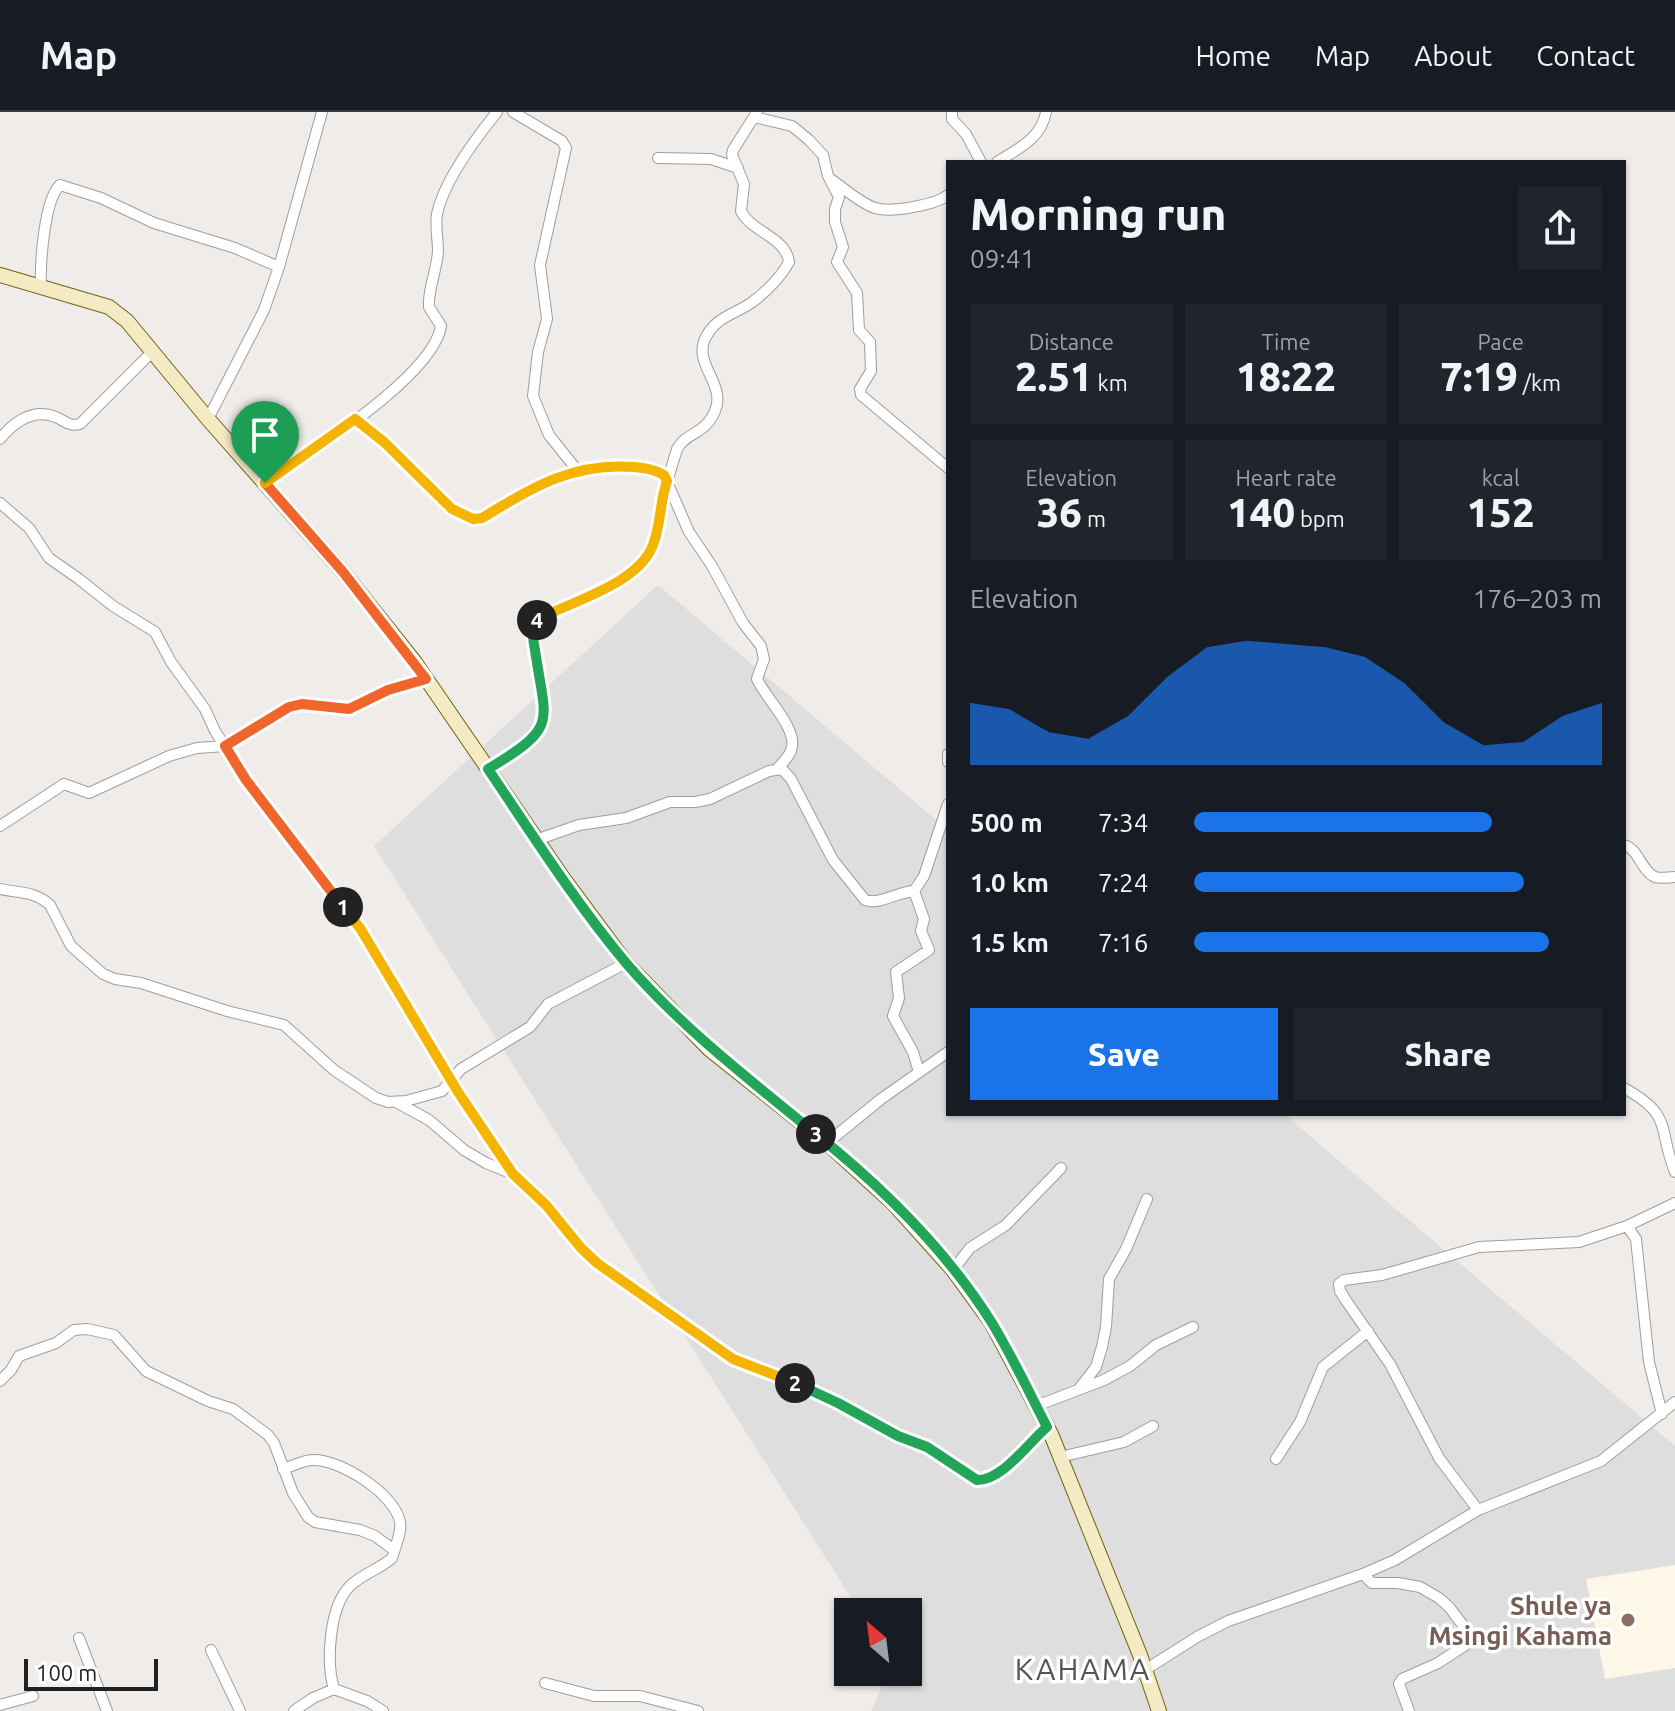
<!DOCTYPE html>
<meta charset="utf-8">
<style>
:root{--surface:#171b24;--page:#20242c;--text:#f1f3f6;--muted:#9ea1a6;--line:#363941;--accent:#1a73e8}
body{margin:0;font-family:Ubuntu,sans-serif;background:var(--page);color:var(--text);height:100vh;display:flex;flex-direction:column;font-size:30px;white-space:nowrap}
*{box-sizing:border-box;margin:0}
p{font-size:26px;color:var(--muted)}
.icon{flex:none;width:44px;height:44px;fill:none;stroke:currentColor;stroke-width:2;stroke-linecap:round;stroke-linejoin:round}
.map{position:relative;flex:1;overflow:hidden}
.drawer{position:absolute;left:946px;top:48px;width:680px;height:956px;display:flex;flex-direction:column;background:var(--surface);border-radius:0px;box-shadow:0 2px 6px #0004}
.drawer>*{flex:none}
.needle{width:52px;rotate:332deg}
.buttons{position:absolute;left:834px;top:1486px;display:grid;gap:16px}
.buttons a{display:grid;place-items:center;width:88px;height:88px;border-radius:0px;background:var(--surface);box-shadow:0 2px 6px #0004;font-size:40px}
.scale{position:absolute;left:24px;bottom:20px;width:134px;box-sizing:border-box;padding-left:8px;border:4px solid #212121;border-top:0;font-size:22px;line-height:28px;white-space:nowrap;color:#212121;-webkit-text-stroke:6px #fff;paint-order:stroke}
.pin{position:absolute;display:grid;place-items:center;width:68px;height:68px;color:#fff;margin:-82px -34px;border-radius:50% 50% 50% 0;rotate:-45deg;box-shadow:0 0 8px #0007}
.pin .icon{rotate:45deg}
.km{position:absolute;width:40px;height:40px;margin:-20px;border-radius:50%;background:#222;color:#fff;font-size:22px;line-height:40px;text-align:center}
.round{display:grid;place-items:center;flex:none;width:84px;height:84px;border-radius:0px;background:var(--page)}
.overview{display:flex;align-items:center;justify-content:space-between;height:136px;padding:0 24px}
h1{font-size:44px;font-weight:800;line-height:60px}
.figures{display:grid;grid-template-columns:repeat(3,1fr);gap:12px;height:136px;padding:8px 24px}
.figures div{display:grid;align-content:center;border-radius:0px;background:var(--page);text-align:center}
.figures b{font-size:40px;font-weight:800}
.figures small{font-size:22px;font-weight:400}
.figures p{font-size:22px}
.chart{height:224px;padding:16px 24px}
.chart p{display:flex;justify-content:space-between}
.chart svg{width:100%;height:144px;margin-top:8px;fill:var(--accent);opacity:.7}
.cta{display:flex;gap:16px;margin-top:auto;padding:16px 24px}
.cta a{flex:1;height:92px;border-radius:0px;background:var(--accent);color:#fff;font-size:32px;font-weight:800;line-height:92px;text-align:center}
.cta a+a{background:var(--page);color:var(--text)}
ul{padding:0 24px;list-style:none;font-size:26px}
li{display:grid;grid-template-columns:128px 96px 1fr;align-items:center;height:60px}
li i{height:20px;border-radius:10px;background:var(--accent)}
header{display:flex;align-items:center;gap:48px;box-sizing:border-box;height:112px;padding:0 40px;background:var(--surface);border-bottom:2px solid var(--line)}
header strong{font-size:38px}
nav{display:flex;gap:44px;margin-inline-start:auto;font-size:28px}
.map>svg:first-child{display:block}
</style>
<header>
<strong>Map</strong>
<nav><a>Home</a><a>Map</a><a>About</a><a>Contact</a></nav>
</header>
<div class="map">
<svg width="1675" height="1599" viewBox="0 0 1675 1599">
<rect width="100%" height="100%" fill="#f0ece9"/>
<!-- residential -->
<path fill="#dfdedf" d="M 658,473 L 948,718 L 948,1002 L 1284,1002 L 1675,1334 L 1675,1599 L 871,1599 L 888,1560 L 908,1560 L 908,1500 L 860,1500 L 374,734 Z"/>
<!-- education -->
<path fill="#fcf7e6" d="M 1675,1453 L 1675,1556 L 1605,1567 L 1586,1467 Z"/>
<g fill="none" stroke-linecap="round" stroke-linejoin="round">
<!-- minor casing -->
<g stroke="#9e9e9e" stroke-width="12">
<path id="minor" d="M 513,0 L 562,29 L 566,36 L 540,153 L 547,207 L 538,240 L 533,284 L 549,323 L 577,358
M 952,0 L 952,7 L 966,22 L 981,50
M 754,5 L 792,14 L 809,28 L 823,43 L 828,64 L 839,85 L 835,97 L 835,110 L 843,135 L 837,150 L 857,181 L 859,218 L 870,230 L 871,259 L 860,277 L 861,283 L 948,356
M 658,46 L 711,47 L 738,56
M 997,50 C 1019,36 1041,27 1046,0
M 832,68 C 845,77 860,91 875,96 C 891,101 935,93 948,83
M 41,175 C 40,152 44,88 60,73 L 101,86 L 154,111 L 235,136 L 279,155
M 208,307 L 264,198 L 279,155 L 322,0
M 355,307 L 384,330 L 452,397 L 473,407 L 482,406 C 532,376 573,349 634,355 C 644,356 655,357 664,363 L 689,420 L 712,454 L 743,511 L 761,534 L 764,547 L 757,567 C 765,585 796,615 792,635 C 791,643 783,650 778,656
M 0,327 C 14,310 33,296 56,305 C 65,309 69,315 80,312 L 152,240
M 265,371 C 308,341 433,265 441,214 L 429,195 L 429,189 C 430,172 437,156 438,139 C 438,127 435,115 437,102 C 444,68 476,26 497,0
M 0,391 L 29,416 L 49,446 L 79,467 L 113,494 L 155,520 L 171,550 L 205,597 L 215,619 L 246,668 L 306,745 L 329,779 L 360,816 L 458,980 L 513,1062
M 948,642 L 948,650
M 488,657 L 520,637 L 542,612 L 545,598 L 533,514 L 537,508 L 547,502 L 623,467 L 646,447 L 654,432 L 660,393 L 677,337 C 686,320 705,323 715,299 C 727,271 690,251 707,223 C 717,205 735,202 751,191 C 765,181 781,165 789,150 C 786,125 751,120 741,99 L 744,72 L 732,43 L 733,38 L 757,0
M 0,714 L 64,672 L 89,681 L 169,644 L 197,636 L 225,634 L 289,595 L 302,592 L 349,597 L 388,578 L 426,567
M 536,728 L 579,713 L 626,706 L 670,690 L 695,690 L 710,687 L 769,659 L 782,657 L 791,667 L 833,748 L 865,788 C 880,793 897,780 914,779
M 1624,733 C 1639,737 1641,759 1655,765 C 1661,767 1669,765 1675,765
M 0,777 C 18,781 35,779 50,793 L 71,834 L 103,862 L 115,867 L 141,871 L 227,899 L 284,913 L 334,958 L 376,986 L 388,990 L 406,989 L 442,979 L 461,957 L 530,915 L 548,892 L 626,851
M 919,960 L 913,940 L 893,904 L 899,886 L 896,860 L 929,838 L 921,819 L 924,807 L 914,779 L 924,764 L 948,692
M 1624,976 C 1674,1004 1657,1015 1675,1060
M 396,990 L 429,1008 L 464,1038 L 486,1051 L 513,1062 L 546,1093 L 581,1136 L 597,1151 L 733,1247 L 773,1261 L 838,1291 L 898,1324 L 938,1341 L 977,1368 L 986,1368 L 1009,1353 L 1047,1315
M 827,1031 L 881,987 L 948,940
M 1627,1114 L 1636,1127 L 1649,1250 L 1662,1302
M 953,1158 L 970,1136 L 1006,1113 L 1061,1056
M 0,1269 L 11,1258 L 19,1244 L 56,1231 L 74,1218 L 87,1217 L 114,1223 L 146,1259 L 208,1289 L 233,1297 L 268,1323 L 274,1331 L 293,1381 L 308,1405 L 315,1410 L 360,1418 L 375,1424 L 394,1438
M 1079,1277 L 1096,1255 L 1102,1235 L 1106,1215 L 1109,1167 L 1126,1137 L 1147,1087
M 1036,1294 L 1104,1268 L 1130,1254 L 1156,1233 L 1193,1215
M 1060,1345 L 1124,1330 L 1153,1314
M 1276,1347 L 1300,1310 L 1323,1255 L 1368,1219
M 283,1357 C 293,1354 303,1348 313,1348 C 340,1347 395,1382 400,1410 C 402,1420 395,1435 392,1446 C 380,1457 362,1462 350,1474 C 329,1495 326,1550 334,1577 L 367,1589 L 383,1599
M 1478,1398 L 1439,1346 L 1390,1252 L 1347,1190 L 1340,1179 L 1339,1172 L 1344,1168 L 1382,1163 L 1479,1135 L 1579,1130 L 1627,1114 L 1675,1091
M 1363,1462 L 1372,1471 L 1398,1471 L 1420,1475 L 1439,1486 L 1449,1495 L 1468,1520 L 1467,1532 L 1438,1551 L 1402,1567 L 1399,1572 L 1409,1599
M 79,1526 L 107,1599
M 211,1538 L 240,1599
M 1145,1558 L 1197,1525 L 1228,1509 L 1363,1462 L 1395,1448 L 1478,1398 L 1601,1349 L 1675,1290
M 545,1571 L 594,1584 L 640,1584 L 698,1599
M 0,1593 L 33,1584
M 294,1599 L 313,1586 L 334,1577"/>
</g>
<!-- secondary casing -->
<g stroke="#6f6411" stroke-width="16">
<path id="secondary" d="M 0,163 L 109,195 L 127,209 L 208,307 L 343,460 L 414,549 L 563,766 L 626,851 L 709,937 L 827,1031 L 892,1090 L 953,1158 L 991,1210 L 1051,1322 L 1140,1543 L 1159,1599"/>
</g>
<!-- minor -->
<use href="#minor" stroke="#fff" stroke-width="10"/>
<!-- secondary -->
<use href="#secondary" stroke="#f4ebc4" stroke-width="14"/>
</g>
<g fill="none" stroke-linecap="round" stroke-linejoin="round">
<!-- split-1 casing -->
<g stroke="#fff" stroke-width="16">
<path id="split-1" d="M 265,371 L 343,460 L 426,567 L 388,578 L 349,597 L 302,592 L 289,595 L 225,634 L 246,668 L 343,795"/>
</g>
<!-- split-2 casing -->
<g stroke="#fff" stroke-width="16">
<path id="split-2" d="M 343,795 L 360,816 L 458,980 L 513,1062 L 546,1093 L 581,1136 L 597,1151 L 733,1247 L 795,1271"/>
</g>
<!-- split-3 casing -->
<g stroke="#fff" stroke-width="16">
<path id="split-3" d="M 795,1271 L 838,1291 L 898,1324 L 927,1335 L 977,1368 C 1002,1369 1029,1330 1047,1315 C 1029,1280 1012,1244 992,1211 C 947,1139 882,1075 816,1022"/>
</g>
<!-- split-4 casing -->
<g stroke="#fff" stroke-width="16">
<path id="split-4" d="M 537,508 C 531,518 533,527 535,538 C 546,613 559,614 488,657 C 532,722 575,790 626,851 C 682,916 750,968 816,1022"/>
</g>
<!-- split-5 casing -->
<g stroke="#fff" stroke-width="16">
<path id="split-5" d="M 265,371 L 355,307 L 384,330 L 452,397 L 473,407 L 482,406 C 532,376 572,350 634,355 C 644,356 654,357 664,363 L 667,369 C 660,389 661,410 654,430 C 641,472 573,488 537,508"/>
</g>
<!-- split-1 -->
<use href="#split-1" stroke="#f0652b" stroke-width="10"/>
<!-- split-2 -->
<use href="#split-2" stroke="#f5b400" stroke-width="10"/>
<!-- split-3 -->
<use href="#split-3" stroke="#22a559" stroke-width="10"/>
<!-- split-4 -->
<use href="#split-4" stroke="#22a559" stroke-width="10"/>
<!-- split-5 -->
<use href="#split-5" stroke="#f5b400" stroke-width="10"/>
</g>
<!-- markers -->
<circle fill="#8d6e63" stroke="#fff" stroke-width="3" cx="1628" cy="1508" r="8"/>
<g text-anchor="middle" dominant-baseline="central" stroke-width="7" stroke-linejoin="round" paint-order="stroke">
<!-- education labels -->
<g font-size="26" font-weight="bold" fill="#785e54" stroke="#fff" text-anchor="end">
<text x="1612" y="1493">Shule ya<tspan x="1612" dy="30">Msingi Kahama</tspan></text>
</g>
<!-- quarter labels -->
<g font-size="30" letter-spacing="2" fill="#545454" stroke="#fff">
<text x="1083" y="1557">KAHAMA</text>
</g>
</g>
</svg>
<div class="buttons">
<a><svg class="needle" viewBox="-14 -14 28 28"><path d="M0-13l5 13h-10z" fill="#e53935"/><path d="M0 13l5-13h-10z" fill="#9ea1a6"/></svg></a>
</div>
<div class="scale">100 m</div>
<div class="pin" style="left:265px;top:371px;background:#1e9e55"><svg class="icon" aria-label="arrive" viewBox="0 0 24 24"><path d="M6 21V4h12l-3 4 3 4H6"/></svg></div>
<b class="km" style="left:343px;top:795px">1</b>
<b class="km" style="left:795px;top:1271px">2</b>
<b class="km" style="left:816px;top:1022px">3</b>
<b class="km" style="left:537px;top:508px">4</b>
<section class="drawer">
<div class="overview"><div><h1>Morning run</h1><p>09:41</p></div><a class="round"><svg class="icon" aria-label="share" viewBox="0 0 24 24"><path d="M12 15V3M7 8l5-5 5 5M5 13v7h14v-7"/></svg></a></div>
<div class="figures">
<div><p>Distance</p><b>2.51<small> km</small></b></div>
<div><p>Time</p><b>18:22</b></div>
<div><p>Pace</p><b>7:19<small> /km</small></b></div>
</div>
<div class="figures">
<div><p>Elevation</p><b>36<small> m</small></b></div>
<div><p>Heart rate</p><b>140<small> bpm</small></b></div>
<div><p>kcal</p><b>152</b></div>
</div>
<div class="chart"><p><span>Elevation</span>176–203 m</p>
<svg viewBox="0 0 160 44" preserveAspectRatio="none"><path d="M0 44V25L10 27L20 34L30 36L40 29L50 17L60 8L70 6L80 7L90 8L100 11L110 19L120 31L130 38L140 37L150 29L160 25V44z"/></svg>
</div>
<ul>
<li><b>500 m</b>7:34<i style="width:73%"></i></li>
<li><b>1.0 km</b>7:24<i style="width:81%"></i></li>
<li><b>1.5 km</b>7:16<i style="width:87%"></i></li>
</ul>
<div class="cta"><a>Save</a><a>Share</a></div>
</section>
</div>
